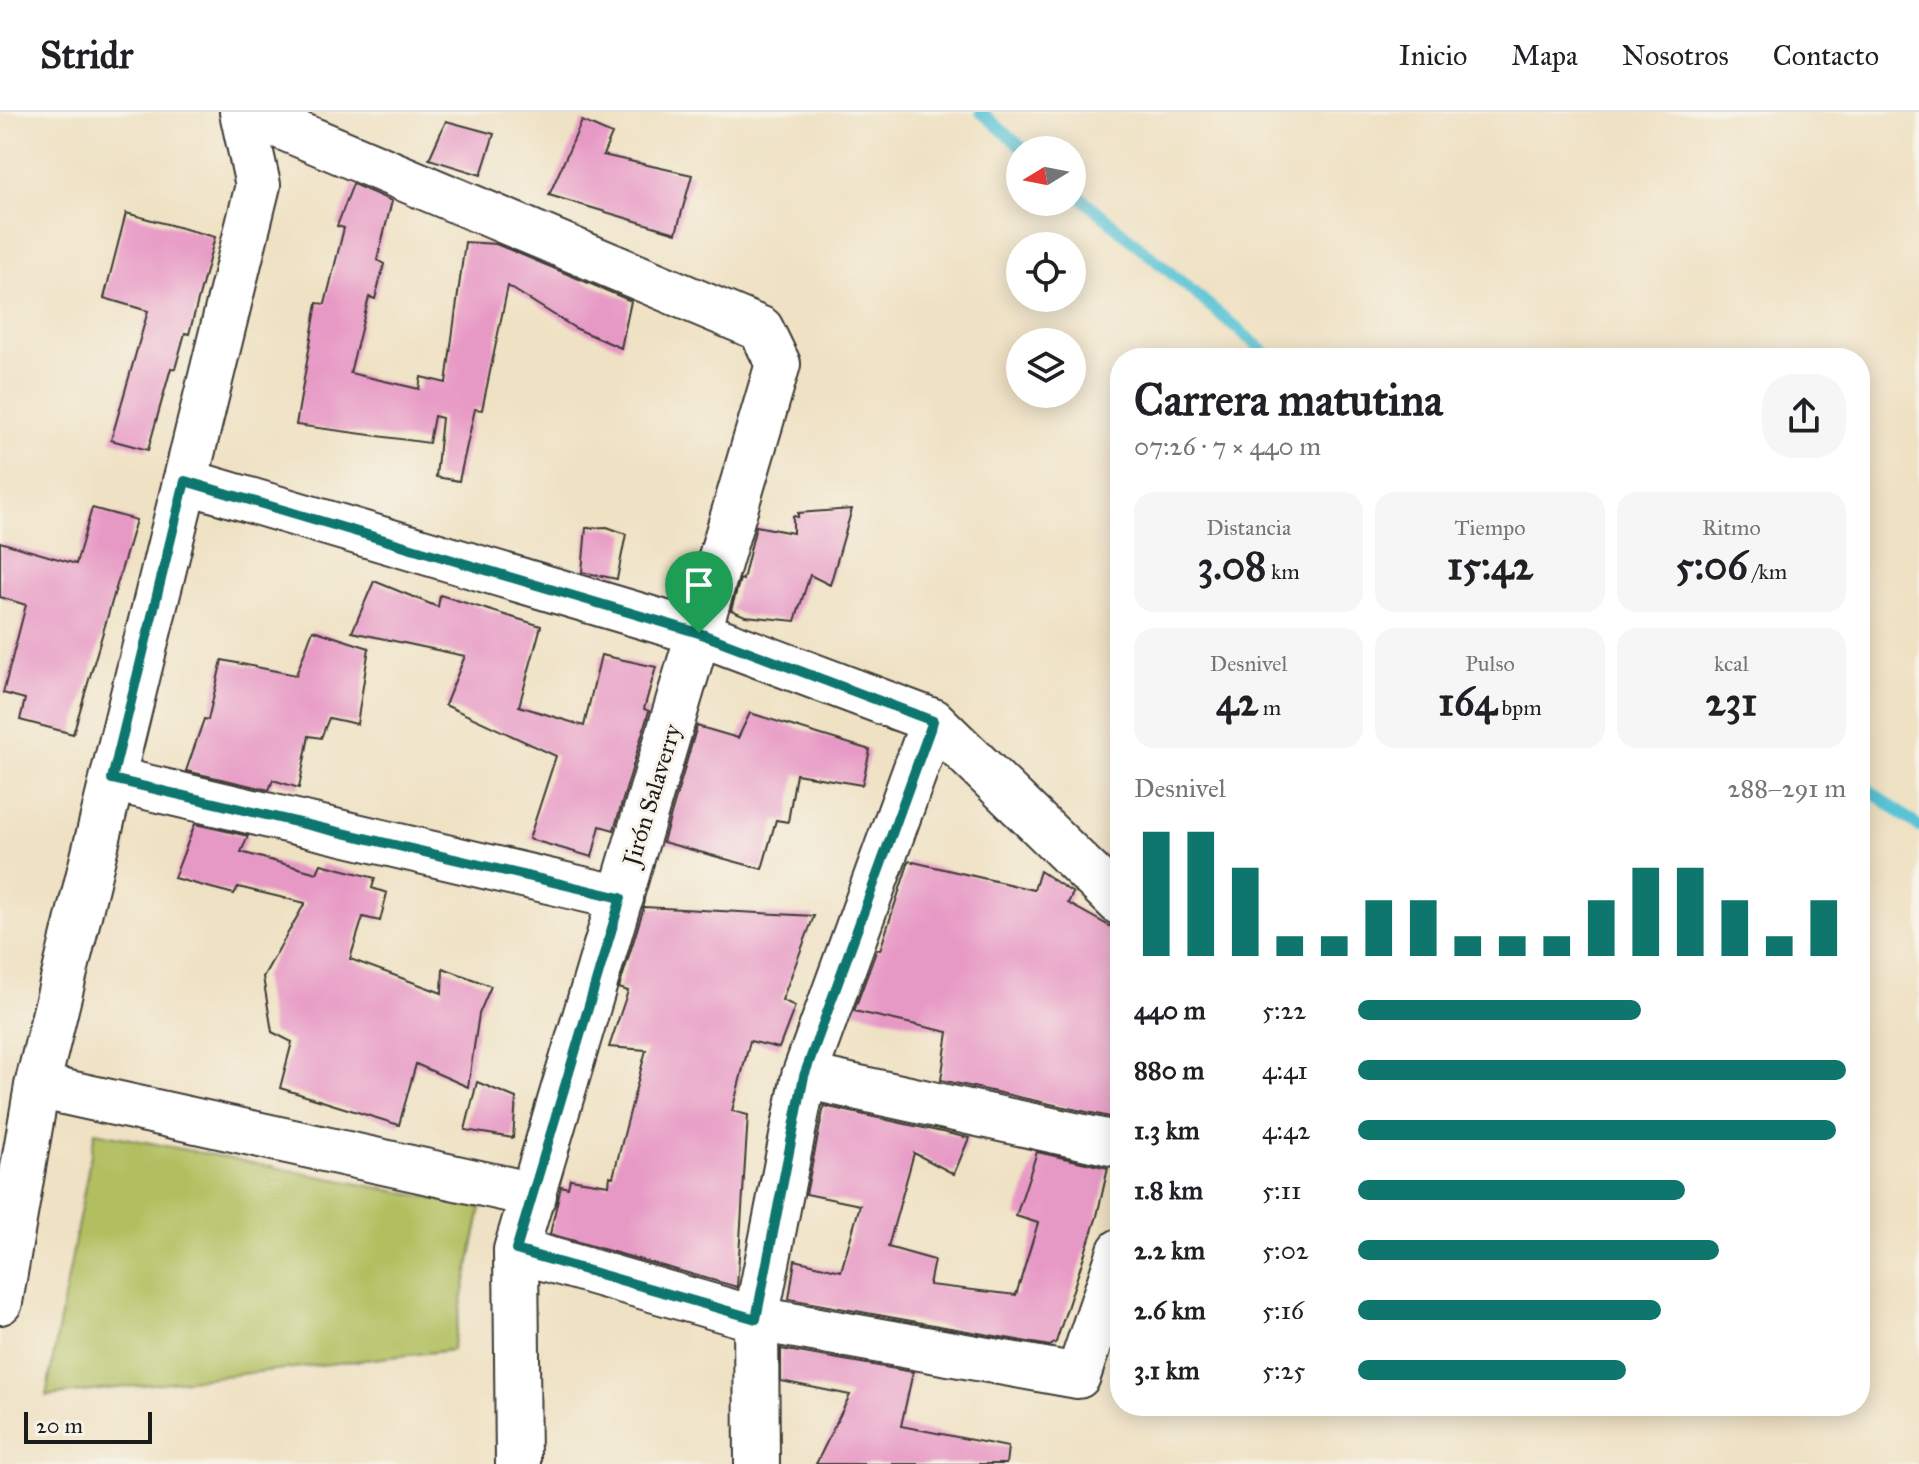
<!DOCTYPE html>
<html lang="es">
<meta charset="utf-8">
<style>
:root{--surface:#fff;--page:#f6f6f6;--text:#202124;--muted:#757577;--line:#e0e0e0;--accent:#0f766e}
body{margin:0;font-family:"IM FELL Great Primer",serif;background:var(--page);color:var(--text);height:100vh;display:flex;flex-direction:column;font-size:30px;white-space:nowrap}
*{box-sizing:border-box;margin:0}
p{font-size:26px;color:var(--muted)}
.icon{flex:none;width:44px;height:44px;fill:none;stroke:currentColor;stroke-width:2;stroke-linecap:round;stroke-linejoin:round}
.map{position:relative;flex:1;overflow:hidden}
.sheet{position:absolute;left:1110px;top:236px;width:760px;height:1068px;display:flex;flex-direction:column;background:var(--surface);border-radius:32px;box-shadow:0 4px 20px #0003}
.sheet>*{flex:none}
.needle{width:52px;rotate:260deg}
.tools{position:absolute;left:1006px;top:24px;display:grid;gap:16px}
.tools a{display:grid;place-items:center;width:80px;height:80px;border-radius:50%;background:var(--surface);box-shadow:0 4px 20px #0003;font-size:40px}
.scale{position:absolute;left:24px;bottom:20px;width:128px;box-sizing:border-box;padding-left:8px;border:4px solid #1c1c1c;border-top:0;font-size:22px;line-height:28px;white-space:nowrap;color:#1c1c1c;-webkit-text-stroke:6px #f7f3e8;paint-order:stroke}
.pin{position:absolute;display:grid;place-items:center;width:68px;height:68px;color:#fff;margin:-82px -34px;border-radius:50% 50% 50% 0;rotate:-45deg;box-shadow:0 0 8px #0007}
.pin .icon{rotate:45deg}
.round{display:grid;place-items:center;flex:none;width:84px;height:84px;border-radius:32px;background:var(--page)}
.overview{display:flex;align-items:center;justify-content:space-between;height:136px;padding:0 24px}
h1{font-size:44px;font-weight:700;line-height:60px}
.figures{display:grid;grid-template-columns:repeat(3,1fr);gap:12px;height:136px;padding:8px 24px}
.figures div{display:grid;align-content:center;border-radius:20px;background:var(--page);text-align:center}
.figures b{font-size:40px;font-weight:700}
.figures small{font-size:22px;font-weight:400}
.figures p{font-size:22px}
.chart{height:224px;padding:16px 24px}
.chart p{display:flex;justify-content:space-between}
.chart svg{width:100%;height:144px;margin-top:8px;stroke:var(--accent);stroke-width:6}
ul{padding:0 24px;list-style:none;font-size:26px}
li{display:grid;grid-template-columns:128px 96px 1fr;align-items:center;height:60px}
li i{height:20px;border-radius:10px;background:var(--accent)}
header{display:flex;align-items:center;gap:48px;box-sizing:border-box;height:112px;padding:0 40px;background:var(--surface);border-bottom:2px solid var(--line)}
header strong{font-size:38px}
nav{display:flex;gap:44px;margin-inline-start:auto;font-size:28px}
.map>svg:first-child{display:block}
</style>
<header>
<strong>Stridr</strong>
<nav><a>Inicio</a><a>Mapa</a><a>Nosotros</a><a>Contacto</a></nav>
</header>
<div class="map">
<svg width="1919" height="1352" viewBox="0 0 1919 1352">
<rect width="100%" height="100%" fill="#f7f3e8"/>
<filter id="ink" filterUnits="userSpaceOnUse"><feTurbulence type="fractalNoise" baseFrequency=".0125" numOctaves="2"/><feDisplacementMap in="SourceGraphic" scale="16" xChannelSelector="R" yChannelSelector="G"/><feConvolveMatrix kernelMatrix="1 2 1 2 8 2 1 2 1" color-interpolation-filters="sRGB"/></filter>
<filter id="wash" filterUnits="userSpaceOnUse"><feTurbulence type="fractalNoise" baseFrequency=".006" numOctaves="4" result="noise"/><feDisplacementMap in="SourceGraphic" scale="32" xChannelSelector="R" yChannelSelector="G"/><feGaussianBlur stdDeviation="1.8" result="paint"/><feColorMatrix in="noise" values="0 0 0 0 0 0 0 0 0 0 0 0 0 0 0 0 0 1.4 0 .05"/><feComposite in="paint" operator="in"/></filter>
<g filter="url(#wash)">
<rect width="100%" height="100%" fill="#efe1c3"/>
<!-- green -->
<path fill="#b2bf61" stroke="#676e3e" stroke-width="2" d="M 95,1020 L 481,1096 L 452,1238 L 46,1284 Z"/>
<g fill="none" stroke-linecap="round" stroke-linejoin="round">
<!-- stream -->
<path stroke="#59c3d5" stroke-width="12" d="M 981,0 L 1025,38
M 1072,78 L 1272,246
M 1860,671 L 1919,715"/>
</g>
<g id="blocks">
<!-- building -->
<path fill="#e799c5" d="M 446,9 L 494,22 L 481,63 L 429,47 Z
M 582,9 L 612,22 L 603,43 L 692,63 L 676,121 L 549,83 Z
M 353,72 L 392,89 L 377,148 L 384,152 L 375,187 L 369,185 L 350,261 L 419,277 L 421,265 L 446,271 L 465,130 L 496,132 L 631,189 L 621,236 L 575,216 L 508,174 L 482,298 L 475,297 L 459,369 L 436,365 L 442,306 L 434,304 L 429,331 L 296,313 L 317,191 L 325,192 L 344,116 L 337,114 Z
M 126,101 L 215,125 L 189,222 L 185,221 L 175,257 L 171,256 L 148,338 L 111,328 L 148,199 L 104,186 Z
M 92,396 L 136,408 L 73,622 L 20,608 L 25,587 L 3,581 L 26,493 L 0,485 L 0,430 L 76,452 Z
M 852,397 L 830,473 L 810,463 L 795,509 L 745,504 L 731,498 L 740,467 L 743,468 L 756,414 L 793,421 L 793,404 L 798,405 L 798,401 Z
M 607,415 L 626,422 L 617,467 L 582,460 L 586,416 Z
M 374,469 L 438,495 L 440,483 L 541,514 L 519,594 L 584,614 L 601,543 L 656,555 L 644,597 L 649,599 L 614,718 L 600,714 L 592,745 L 529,727 L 556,644 L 445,593 L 465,544 L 352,520 Z
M 313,518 L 369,536 L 357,612 L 329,606 L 321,626 L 309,624 L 299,676 L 273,668 L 269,678 L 186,659 L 204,607 L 208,608 L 222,548 L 296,563 Z
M 750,601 L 870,638 L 862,673 L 796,662 L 788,710 L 776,708 L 762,757 L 663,730 L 697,614 L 738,626 Z
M 195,712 L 248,724 L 241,740 L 317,761 L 321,752 L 375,766 L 372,776 L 387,781 L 380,809 L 363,805 L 350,847 L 442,881 L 443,856 L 491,874 L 479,902 L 468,975 L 416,952 L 399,1013 L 280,976 L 292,930 L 272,920 L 263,865 L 305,791 L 238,775 L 234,782 L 174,766 Z
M 909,749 L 1034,778 L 1040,759 L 1073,781 L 1068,791 L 1120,820 L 1119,1007 L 941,968 L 948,920 L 854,899 L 877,837 L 880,838 Z
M 644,795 L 814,804 L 782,888 L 795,894 L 779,936 L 750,929 L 732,999 L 748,1003 L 737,1175 L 550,1122 L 561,1074 L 568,1076 L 570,1067 L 609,1073 L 610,1064 L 613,1065 L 646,938 L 609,935 L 628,879 L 619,876 Z
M 477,970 L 516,986 L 513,1026 L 465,1018 Z
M 824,994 L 969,1026 L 954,1062 L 914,1041 L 888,1135 L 934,1148 L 929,1173 L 1016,1183 L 1038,1111 L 1016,1104 L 1037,1040 L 1108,1056 L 1097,1104 L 1056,1230 L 1050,1234 L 789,1187 L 795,1148 L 841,1159 L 860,1093 L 806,1082 Z
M 781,1237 L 913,1260 L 901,1314 L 1008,1335 L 1006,1352 L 816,1352 L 850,1283 L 781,1269 Z"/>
</g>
</g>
<g filter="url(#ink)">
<use href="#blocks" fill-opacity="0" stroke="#3c3a35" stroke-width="2"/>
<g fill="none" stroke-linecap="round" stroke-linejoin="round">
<!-- minor casing -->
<g stroke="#3c3a35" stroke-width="48">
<path id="minor" d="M 246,0 L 761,217 L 778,252 L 516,1138 L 518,1352
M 185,369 L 699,521 L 933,609 L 1120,791
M 112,667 L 621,786
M 804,964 L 1120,1033
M 37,974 L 534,1083
M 516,1138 L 756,1207 L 1078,1264 L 1120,1139
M 0,1190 L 37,974 L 258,73 L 242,0
M 757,1352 L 756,1207 L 804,964 L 933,609"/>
</g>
<!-- minor -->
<use href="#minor" stroke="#fff" stroke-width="44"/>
</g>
</g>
<g fill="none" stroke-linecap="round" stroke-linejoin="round" filter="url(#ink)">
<!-- route casing -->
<g stroke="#fff" stroke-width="16">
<path id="route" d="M 185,369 L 699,521 L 933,609 L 804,964 L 756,1207 L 516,1138 L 621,786 L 112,667 Z"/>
</g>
<!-- route -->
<use href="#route" stroke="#0f766e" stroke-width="10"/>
</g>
<g text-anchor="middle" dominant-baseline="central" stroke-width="6" stroke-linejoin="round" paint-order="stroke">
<!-- street labels -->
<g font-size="24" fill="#1c1c1c" stroke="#f7f3e8">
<text transform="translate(652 683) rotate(-73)">Jirón Salaverry</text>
</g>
</g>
</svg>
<div class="tools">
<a><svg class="needle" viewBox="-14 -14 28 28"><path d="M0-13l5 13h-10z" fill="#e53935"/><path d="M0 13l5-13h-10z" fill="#757577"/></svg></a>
<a><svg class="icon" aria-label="locate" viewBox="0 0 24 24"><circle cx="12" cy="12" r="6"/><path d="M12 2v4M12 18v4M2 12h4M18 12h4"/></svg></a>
<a><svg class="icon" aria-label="layers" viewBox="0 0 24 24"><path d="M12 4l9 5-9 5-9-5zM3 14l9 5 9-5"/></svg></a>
</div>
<div class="scale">20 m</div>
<div class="pin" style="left:699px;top:521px;background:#1e9e55"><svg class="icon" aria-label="arrive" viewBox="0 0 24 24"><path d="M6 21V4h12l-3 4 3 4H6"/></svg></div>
<section class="sheet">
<div class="overview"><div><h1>Carrera matutina</h1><p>07:26 · 7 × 440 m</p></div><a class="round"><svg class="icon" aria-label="share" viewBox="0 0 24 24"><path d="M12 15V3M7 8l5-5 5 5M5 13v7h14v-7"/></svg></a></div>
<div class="figures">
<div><p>Distancia</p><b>3.08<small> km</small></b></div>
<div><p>Tiempo</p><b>15:42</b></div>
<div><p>Ritmo</p><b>5:06<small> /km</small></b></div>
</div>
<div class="figures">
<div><p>Desnivel</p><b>42<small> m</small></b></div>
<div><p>Pulso</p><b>164<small> bpm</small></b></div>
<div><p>kcal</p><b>231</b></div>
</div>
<div class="chart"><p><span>Desnivel</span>288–291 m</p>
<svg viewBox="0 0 160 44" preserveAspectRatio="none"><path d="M5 44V6M15 44V6M25 44V17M35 44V38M45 44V38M55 44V27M65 44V27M75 44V38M85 44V38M95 44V38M105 44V27M115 44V17M125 44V17M135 44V27M145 44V38M155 44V27"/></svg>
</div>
<ul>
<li><b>440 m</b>5:22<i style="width:58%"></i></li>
<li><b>880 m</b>4:41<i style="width:100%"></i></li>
<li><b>1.3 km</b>4:42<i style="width:98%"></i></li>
<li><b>1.8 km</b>5:11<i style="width:67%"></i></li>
<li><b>2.2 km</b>5:02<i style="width:74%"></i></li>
<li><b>2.6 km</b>5:16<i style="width:62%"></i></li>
<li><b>3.1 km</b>5:25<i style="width:55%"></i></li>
</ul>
</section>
</div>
